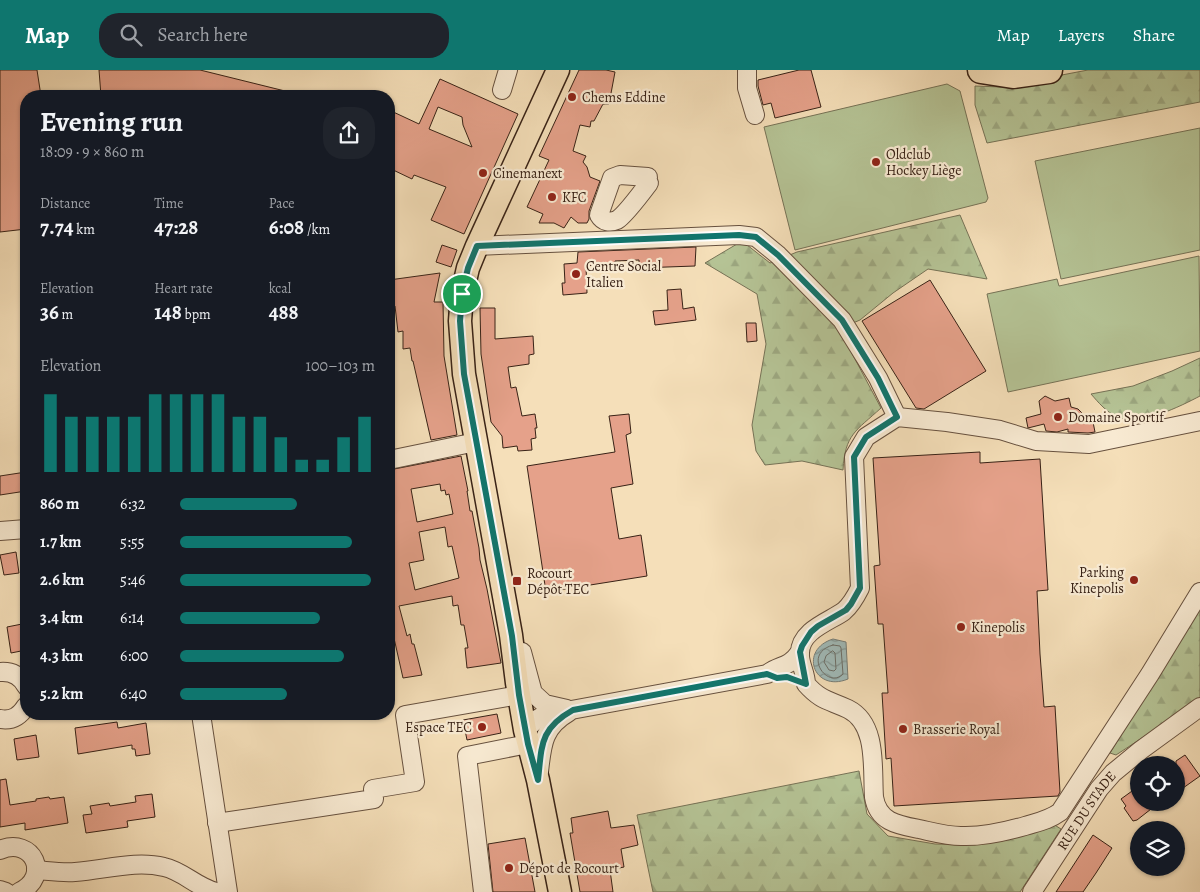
<!DOCTYPE html>
<meta charset="utf-8">
<style>
:root{--surface:#171b24;--page:#20242c;--text:#f1f3f6;--muted:#9ea1a6;--accent:#0f766e}
body{margin:0;font-family:Alegreya,serif;background:var(--page);color:var(--text);height:100vh;display:flex;flex-direction:column;font-size:19px;white-space:nowrap}
*{box-sizing:border-box;margin:0}
p{font-size:16px;color:var(--muted)}
.icon{flex:none;width:28px;height:28px;fill:none;stroke:currentColor;stroke-width:2;stroke-linecap:round;stroke-linejoin:round}
.map{position:relative;flex:1;overflow:hidden}
.panel{position:absolute;left:20px;top:20px;width:375px;height:630px;display:flex;flex-direction:column;background:var(--surface);border-radius:20px;box-shadow:0 1px 4px #0004}
.panel>*{flex:none}
.fabs{position:absolute;left:1130px;top:686px;display:grid;gap:10px}
.fabs a{display:grid;place-items:center;width:55px;height:55px;border-radius:50%;background:var(--surface);box-shadow:0 1px 4px #0004;font-size:25px}
.pin{position:absolute;display:grid;place-items:center;width:42px;height:42px;color:#fff;margin:-21px;border:2px solid #fff;border-radius:50%;box-shadow:0 1px 5px #0007}
.round{display:grid;place-items:center;flex:none;width:52px;height:52px;border-radius:20px;background:var(--page)}
.summary{display:flex;align-items:center;justify-content:space-between;height:85px;padding:0 20px}
h1{font-size:28px;font-weight:600;line-height:38px}
.metrics{display:grid;grid-template-columns:repeat(3,1fr);gap:8px;height:85px;padding:5px 20px}
.metrics div{display:grid;align-content:center}
.metrics b{font-size:21px;font-weight:600}
.metrics small{font-size:14px;font-weight:400}
.metrics p{font-size:14px}
.chart{height:140px;padding:10px 20px}
.chart p{display:flex;justify-content:space-between}
.chart svg{width:100%;height:90px;margin-top:5px;stroke:var(--accent);stroke-width:6}
ul{padding:0 20px;list-style:none;font-size:16px}
li{display:grid;grid-template-columns:80px 60px 1fr;align-items:center;height:38px}
li i{height:12px;border-radius:6px;background:var(--accent)}
header{display:flex;align-items:center;gap:30px;box-sizing:border-box;height:70px;padding:0 25px;background:var(--accent);color:#fff}
header strong{font-size:24px}
nav{display:flex;gap:28px;margin-inline-start:auto;font-size:18px}
.search{width:350px;height:45px;background:var(--page);display:flex;align-items:center;gap:12px;box-sizing:border-box;padding:0 18px;border-radius:20px;color:var(--muted);font-size:19px}
.map>svg:first-child{display:block}
</style>
<header>
<strong>Map</strong>
<div class="search"><svg class="icon" aria-label="search" viewBox="0 0 24 24"><circle cx="10" cy="10" r="6"/><path d="M15 15l6 6"/></svg>Search here</div>
<nav><a>Map</a><a>Layers</a><a>Share</a></nav>
</header>
<div class="map">
<svg width="1200" height="822" viewBox="0 0 1200 822">
<defs>
<pattern id="forest-firs" width="22" height="20" patternUnits="userSpaceOnUse" patternTransform="scale(1.25)"><rect width="22" height="20" fill="#b5c395"/><path d="M5 1l3.5 6h-7zM16 11l3.5 6h-7z" fill="#9ca780"/></pattern>
<pattern id="water-waves" width="16" height="10" patternUnits="userSpaceOnUse" patternTransform="scale(1.25)"><rect width="16" height="10" fill="#a0bab8"/><path d="M0 5q4-4 8 0t8 0" fill="none" stroke="#839795"/></pattern>
</defs>
<rect width="100%" height="100%" fill="#f5dfb9"/>
<filter id="stains"><feTurbulence type="fractalNoise" baseFrequency=".004" numOctaves="4"/><feColorMatrix values="0 0 0 0 .2 0 0 0 0 .09 0 0 0 0 .02 0 0 0 .5 -.17"/></filter>
<radialGradient id="worn" r=".72"><stop offset=".6" stop-color="#630" stop-opacity="0"/><stop offset="1" stop-color="#630" stop-opacity=".3"/></radialGradient>
<!-- forest -->
<path fill="url(#forest-firs)" stroke="#767256" d="M 1088,0 L 1200,0 L 1200,32 L 987,73 L 975,35 L 975,16 L 1001,17 L 1032,13 L 1039,15 L 1046,8 Z
M 960,145 L 987,209 L 928,199 L 893,223 L 860,250 L 839,259 L 881,338 C 856,361 845,364 843,400 L 802,391 L 765,395 L 756,381 L 752,355 L 766,274 L 757,224 L 705,193 L 742,171 L 770,193 L 797,182 Z
M 1200,288 L 1200,326 C 1181,336 1139,357 1118,347 C 1107,343 1098,332 1091,324 L 1133,316 L 1172,301 Z
M 1200,537 L 1200,630 L 1116,685 L 1110,683 Z
M 859,701 L 867,744 L 888,766 L 935,774 L 975,775 L 1053,754 L 1061,759 L 1020,822 L 653,822 L 637,745 Z"/>
<!-- park -->
<path fill="#b5c395" stroke="#767256" d="M 947,14 L 960,21 L 988,128 L 986,132 L 795,180 L 764,57 Z
M 1200,58 L 1200,180 L 1061,209 L 1035,91 Z
M 1199,186 L 1200,281 L 1008,322 L 987,224 L 1057,209 L 1059,216 Z"/>
<!-- water -->
<path fill="url(#water-waves)" stroke="#767d77" d="M 833,569 L 846,572 L 848,609 C 814,623 798,580 833,569 Z"/>
<g fill="none" stroke-linecap="round" stroke-linejoin="round">
<!-- shore -->
<path stroke="#6c6e67" stroke-width="1" d="M 833,575 L 840,576 L 841,578 L 843,604 C 828,620 801,584 833,575 Z
M 833,581 L 835,583 L 836,599 L 834,601 L 829,600 L 824,592 L 826,586 Z"/>
</g>
<!-- building -->
<path fill="#e5a18a" stroke="#382216" fill-rule="evenodd" d="M 0,0 L 37,0 L 41,26 L 26,26 L 26,159 L 0,162 Z
M 99,0 L 200,0 L 289,22 L 289,26 L 101,26 Z
M 579,0 L 606,0 L 615,2 L 609,34 L 603,34 L 594,51 L 591,51 L 590,57 L 580,55 L 573,81 L 586,86 L 583,92 L 587,97 L 590,107 L 600,111 L 589,141 L 589,149 L 587,153 L 578,153 L 571,147 L 564,158 L 554,153 L 539,153 L 543,144 L 527,137 L 549,90 L 539,86 Z
M 799,0 L 811,0 L 821,37 L 775,48 L 771,33 L 763,35 L 758,16 L 758,10 Z
M 440,9 L 518,44 L 464,164 L 431,150 L 446,117 L 414,105 L 412,109 L 389,98 L 389,40 L 419,54 ZM 438,37 L 462,47 L 463,55 L 472,77 L 429,59 Z
M 442,175 L 457,180 L 451,197 L 436,192 Z
M 696,177 L 695,196 L 639,198 L 639,190 L 615,191 L 615,193 L 586,196 L 587,223 L 563,225 L 562,213 L 565,213 L 564,194 L 577,193 L 578,182 Z
M 440,203 L 434,232 L 443,232 L 444,286 L 457,365 L 431,370 L 413,291 L 412,291 L 410,278 L 403,279 L 403,261 L 398,262 L 395,236 L 389,237 L 389,210 Z
M 930,210 L 986,301 L 924,339 L 916,338 L 862,251 Z
M 681,219 L 683,239 L 694,237 L 696,250 L 655,255 L 653,241 L 668,240 L 667,220 Z
M 480,238 L 495,238 L 495,269 L 533,266 L 534,284 L 529,285 L 529,294 L 508,297 L 511,318 L 516,317 L 522,346 L 535,344 L 537,358 L 535,358 L 536,368 L 531,369 L 532,380 L 518,381 L 517,376 L 503,378 L 502,366 L 491,352 L 481,284 Z
M 746,253 L 756,253 L 757,271 L 747,272 Z
M 1045,326 L 1055,331 L 1069,328 L 1071,337 L 1078,339 L 1087,348 L 1088,353 L 1093,352 L 1095,362 L 1088,363 L 1068,362 L 1068,359 L 1057,362 L 1046,361 L 1044,354 L 1028,358 L 1026,348 L 1041,344 L 1039,331 Z
M 629,344 L 631,363 L 626,365 L 633,414 L 611,418 L 619,469 L 641,465 L 647,506 L 546,522 L 527,396 L 615,382 L 609,346 Z
M 980,382 L 980,393 L 1040,389 L 1048,520 L 1037,521 L 1040,584 L 1044,637 L 1055,636 L 1060,722 L 1058,726 L 894,736 L 891,688 L 886,689 L 882,623 L 888,623 L 883,554 L 878,554 L 874,496 L 880,495 L 873,388 Z
M 461,386 L 468,421 L 467,421 L 470,441 L 472,441 L 479,478 L 480,490 L 487,519 L 501,593 L 467,598 L 465,578 L 468,578 L 464,555 L 461,555 L 458,535 L 453,536 L 452,526 L 399,536 L 407,566 L 410,564 L 412,574 L 414,574 L 422,605 L 403,608 L 389,546 L 389,400 ZM 440,414 L 441,421 L 445,420 L 446,425 L 449,424 L 453,444 L 417,452 L 411,419 ZM 445,457 L 448,477 L 452,476 L 459,508 L 415,520 L 409,493 L 424,490 L 419,462 Z
M 26,402 L 26,421 L 0,425 L 0,406 Z
M 16,482 L 19,503 L 4,505 L 0,485 Z
M 22,554 L 26,580 L 11,583 L 7,557 Z
M 497,644 L 501,663 L 467,670 L 463,650 Z
M 117,652 L 118,658 L 146,653 L 150,684 L 136,686 L 135,679 L 132,679 L 132,675 L 78,684 L 75,658 Z
M 36,665 L 39,687 L 17,690 L 14,669 Z
M 1185,685 L 1200,706 L 1176,723 L 1176,691 Z
M 6,709 L 10,735 L 36,731 L 36,729 L 49,727 L 50,729 L 64,727 L 68,753 L 25,760 L 25,753 L 0,757 L 0,710 Z
M 1139,716 L 1139,732 L 1160,732 L 1137,750 L 1133,751 L 1124,738 L 1126,736 L 1121,729 Z
M 152,724 L 155,747 L 127,751 L 128,757 L 86,763 L 83,745 L 92,744 L 90,736 L 109,733 L 110,736 L 136,732 L 135,726 Z
M 608,741 L 611,758 L 634,755 L 638,775 L 621,779 L 624,797 L 610,800 L 613,822 L 580,822 L 570,763 L 573,763 L 571,748 Z
M 1093,765 L 1112,778 L 1096,803 L 1083,822 L 1056,822 Z
M 525,768 L 535,822 L 493,822 L 488,774 Z"/>
<g fill="none" stroke-linecap="round" stroke-linejoin="round">
<!-- minor casing -->
<g stroke="#67513f" stroke-width="20">
<g id="minor">
<path d="M 747,0 L 747,18 L 755,45"/>
<path d="M 502,20 L 508,0"/>
<path d="M 648,107 L 620,105 L 612,108 L 599,145 C 603,152 610,153 617,150 C 624,146 643,121 649,113"/>
<path d="M 477,176 L 739,165 L 756,167 L 778,185 L 842,250 L 878,308 L 897,347"/>
<path d="M 1200,351 L 1089,374 L 1036,371 L 1000,360 L 947,352 L 897,347 L 866,367 L 854,387 L 860,518 C 856,526 851,535 844,541 C 831,551 800,560 800,583 C 799,593 806,603 806,614 C 821,631 829,630 848,639 C 878,654 872,699 874,727 C 878,752 898,755 919,759 C 933,762 947,766 961,766 C 983,767 1004,762 1025,756 C 1038,752 1049,750 1060,742 L 1150,604 L 1200,522"/>
<path d="M 389,390 L 476,372"/>
<path d="M 0,461 L 26,459"/>
<path d="M 522,582 L 533,623 L 545,634 L 567,639"/>
<path d="M 0,602 C 12,601 21,606 26,616"/>
<path d="M 201,644 L 228,822"/>
<path d="M 0,649 C 12,651 20,646 26,636"/>
<path d="M 525,660 L 537,649 L 544,645 L 767,604 C 780,594 788,599 800,582"/>
<path d="M 539,702 C 542,674 543,657 569,642"/>
<path d="M 217,753 L 374,729 L 373,719 L 415,712 L 405,645 L 519,625"/>
<path d="M 0,780 C 33,766 52,807 19,822"/>
<path d="M 36,800 C 49,801 62,803 75,802 C 105,800 135,790 164,797 C 183,801 196,817 216,822"/>
<path d="M 0,820 L 6,822"/>
<path d="M 483,822 L 467,686 L 528,674"/>
<path id="s1" d="M 1032,822 L 1099,719 L 1113,703 L 1141,680 L 1200,637"/>
</g>
</g>
<!-- major casing -->
<g stroke="#382216" stroke-width="25">
<path id="major" d="M 558,0 L 477,176 L 468,198 L 462,224 L 460,251 L 464,304 L 511,565 L 517,613 L 525,660 L 538,710 L 560,822"/>
</g>
<!-- highway casing -->
<g stroke="#382216" stroke-width="29">
<path id="highway" d="M 981,0 L 1013,5 L 1049,0"/>
</g>
<!-- minor -->
<use href="#minor" stroke="#f8ead2" stroke-width="18"/>
<!-- major -->
<use href="#major" stroke="#f5dfb9" stroke-width="22"/>
<!-- highway -->
<use href="#highway" stroke="#f5dfb9" stroke-width="26"/>
</g>
<g fill="none" stroke-linecap="round" stroke-linejoin="round">
<!-- route casing -->
<g stroke="#fff" stroke-width="10">
<path id="route" d="M 739,165 L 756,167 L 778,185 L 842,250 L 878,308 L 897,347 L 866,367 L 854,387 L 860,518 L 851,534 L 846,540 L 818,556 L 811,562 L 802,576 L 800,582 L 806,614 L 787,607 L 777,608 L 767,604 L 573,640 C 539,659 542,676 538,710 L 528,674 L 519,625 L 512,566 L 464,304 L 460,251 L 462,224 L 468,198 L 477,176 Z"/>
</g>
<!-- route -->
<use href="#route" stroke="#0f766e" stroke-width="6"/>
</g>
<!-- markers -->
<g fill="#8f2418" stroke="#f8ead2" stroke-width="2">
<circle cx="572" cy="27" r="5"/>
<circle cx="876" cy="92" r="5"/>
<circle cx="483" cy="103" r="5"/>
<circle cx="552" cy="127" r="5"/>
<circle cx="576" cy="204" r="5"/>
<circle cx="1058" cy="347" r="5"/>
<circle cx="1134" cy="510" r="5"/>
<rect x="512" y="506" width="10" height="10" rx="2.5"/>
<circle cx="961" cy="557" r="5"/>
<circle cx="482" cy="657" r="5"/>
<circle cx="903" cy="659" r="5"/>
<circle cx="509" cy="798" r="5"/>
</g>
<g text-anchor="middle" dominant-baseline="central" stroke-width="4.5" stroke-linejoin="round" paint-order="stroke">
<!-- poi labels -->
<g font-size="14" fill="#382216" stroke="#f8ead2" text-anchor="start">
<text x="582" y="27">Chems Eddine</text>
<text x="886" y="84">Oldclub<tspan x="886" dy="16">Hockey Liège</tspan></text>
<text x="493" y="103">Cinemanext</text>
<text x="562" y="127">KFC</text>
<text x="586" y="196">Centre Social<tspan x="586" dy="16">Italien</tspan></text>
<text x="1068" y="347">Domaine Sportif</text>
<text x="1124" y="502" text-anchor="end">Parking<tspan x="1124" dy="16">Kinepolis</tspan></text>
<text x="527" y="503">Rocourt<tspan x="527" dy="16">Dépôt TEC</tspan></text>
<text x="971" y="557">Kinepolis</text>
<text x="472" y="657" text-anchor="end">Espace TEC</text>
<text x="913" y="659">Brasserie Royal</text>
<text x="519" y="798">Dépot de Rocourt</text>
</g>
<!-- street labels -->
<g font-size="14" fill="#382216" stroke="#f8ead2">
<text stroke="none"><textPath href="#s1" startOffset="98">RUE DU STADE</textPath></text>
</g>
</g>
<rect width="100%" height="100%" filter="url(#stains)"/>
<rect width="100%" height="100%" fill="url(#worn)"/>
</svg>
<div class="fabs">
<a><svg class="icon" aria-label="locate" viewBox="0 0 24 24"><circle cx="12" cy="12" r="6"/><path d="M12 2v4M12 18v4M2 12h4M18 12h4"/></svg></a>
<a><svg class="icon" aria-label="layers" viewBox="0 0 24 24"><path d="M12 4l9 5-9 5-9-5zM3 14l9 5 9-5"/></svg></a>
</div>
<div class="pin" style="left:462px;top:224px;background:#1e9e55"><svg class="icon" aria-label="arrive" viewBox="0 0 24 24"><path d="M6 21V4h12l-3 4 3 4H6"/></svg></div>
<section class="panel">
<div class="summary"><div><h1>Evening run</h1><p>18:09 · 9 × 860 m</p></div><a class="round"><svg class="icon" aria-label="share" viewBox="0 0 24 24"><path d="M12 15V3M7 8l5-5 5 5M5 13v7h14v-7"/></svg></a></div>
<div class="metrics">
<div><p>Distance</p><b>7.74<small> km</small></b></div>
<div><p>Time</p><b>47:28</b></div>
<div><p>Pace</p><b>6:08<small> /km</small></b></div>
</div>
<div class="metrics">
<div><p>Elevation</p><b>36<small> m</small></b></div>
<div><p>Heart rate</p><b>148<small> bpm</small></b></div>
<div><p>kcal</p><b>488</b></div>
</div>
<div class="chart"><p><span>Elevation</span>100–103 m</p>
<svg viewBox="0 0 160 44" preserveAspectRatio="none"><path d="M5 44V6M15 44V17M25 44V17M35 44V17M45 44V17M55 44V6M65 44V6M75 44V6M85 44V6M95 44V17M105 44V17M115 44V27M125 44V38M135 44V38M145 44V27M155 44V17"/></svg>
</div>
<ul>
<li><b>860 m</b>6:32<i style="width:60%"></i></li>
<li><b>1.7 km</b>5:55<i style="width:88%"></i></li>
<li><b>2.6 km</b>5:46<i style="width:98%"></i></li>
<li><b>3.4 km</b>6:14<i style="width:72%"></i></li>
<li><b>4.3 km</b>6:00<i style="width:84%"></i></li>
<li><b>5.2 km</b>6:40<i style="width:55%"></i></li>
</ul>
</section>
</div>
